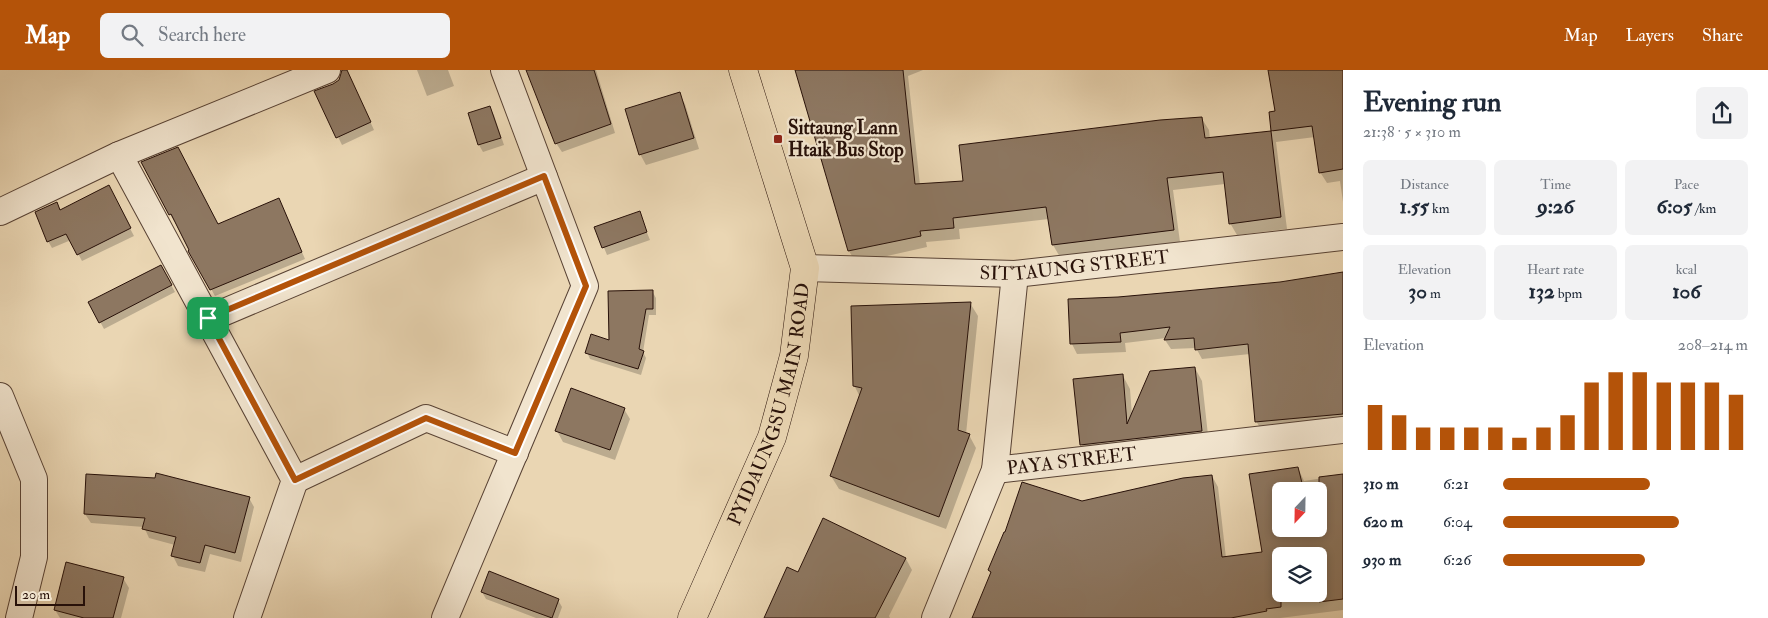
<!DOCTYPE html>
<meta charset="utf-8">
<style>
:root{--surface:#fff;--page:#f2f2f3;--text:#1f2937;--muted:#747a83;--accent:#b45309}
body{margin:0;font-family:"IM FELL Double Pica",serif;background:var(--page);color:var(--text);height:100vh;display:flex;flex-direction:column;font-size:19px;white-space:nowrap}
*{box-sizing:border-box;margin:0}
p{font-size:16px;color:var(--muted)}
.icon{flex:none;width:28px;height:28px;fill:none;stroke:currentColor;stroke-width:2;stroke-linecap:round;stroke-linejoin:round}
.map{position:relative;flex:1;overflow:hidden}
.panel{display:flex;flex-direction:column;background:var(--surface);width:425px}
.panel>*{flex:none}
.needle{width:32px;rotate:202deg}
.buttons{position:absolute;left:1272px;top:412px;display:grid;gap:10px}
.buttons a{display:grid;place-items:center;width:55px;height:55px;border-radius:8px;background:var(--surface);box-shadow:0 2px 8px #0003;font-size:25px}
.scale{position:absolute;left:15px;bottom:12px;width:70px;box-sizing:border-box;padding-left:5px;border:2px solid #281109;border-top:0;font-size:14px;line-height:18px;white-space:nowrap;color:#281109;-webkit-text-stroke:4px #f1e4ce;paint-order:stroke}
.pin{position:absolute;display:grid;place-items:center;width:42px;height:42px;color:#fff;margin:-21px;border-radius:10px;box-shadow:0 2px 8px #0006}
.round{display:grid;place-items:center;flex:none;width:52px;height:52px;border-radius:8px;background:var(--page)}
.head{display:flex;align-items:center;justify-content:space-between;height:85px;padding:0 20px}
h1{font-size:28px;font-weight:800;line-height:38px}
.stats{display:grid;grid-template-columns:repeat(3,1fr);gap:8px;height:85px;padding:5px 20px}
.stats div{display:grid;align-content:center;border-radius:8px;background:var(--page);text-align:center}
.stats b{font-size:21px;font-weight:800}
.stats small{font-size:14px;font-weight:400}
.stats p{font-size:14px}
.chart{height:140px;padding:10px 20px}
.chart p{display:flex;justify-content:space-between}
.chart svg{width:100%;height:90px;margin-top:5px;stroke:var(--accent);stroke-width:6}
ul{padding:0 20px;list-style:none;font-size:16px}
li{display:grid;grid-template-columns:80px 60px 1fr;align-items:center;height:38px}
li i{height:12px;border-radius:6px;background:var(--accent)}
header{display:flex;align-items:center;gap:30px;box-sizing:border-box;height:70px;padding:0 25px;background:var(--accent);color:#fff}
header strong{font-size:24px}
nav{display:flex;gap:28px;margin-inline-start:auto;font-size:18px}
.search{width:350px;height:45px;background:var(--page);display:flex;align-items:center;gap:12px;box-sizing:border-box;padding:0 18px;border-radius:8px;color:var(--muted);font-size:19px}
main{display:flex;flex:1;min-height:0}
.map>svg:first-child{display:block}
</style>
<header>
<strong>Map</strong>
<div class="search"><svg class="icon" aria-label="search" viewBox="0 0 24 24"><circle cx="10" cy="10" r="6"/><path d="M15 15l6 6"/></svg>Search here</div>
<nav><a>Map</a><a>Layers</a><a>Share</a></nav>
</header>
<main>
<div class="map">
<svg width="1343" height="548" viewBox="0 0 1343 548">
<rect width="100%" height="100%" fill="#ead6b3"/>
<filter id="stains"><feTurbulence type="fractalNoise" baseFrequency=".004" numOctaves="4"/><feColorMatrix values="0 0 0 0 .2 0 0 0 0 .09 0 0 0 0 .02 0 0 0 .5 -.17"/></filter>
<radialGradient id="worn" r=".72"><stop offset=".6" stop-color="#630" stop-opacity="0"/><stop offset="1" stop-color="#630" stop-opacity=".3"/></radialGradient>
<!-- shadow -->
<path fill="#0003" fill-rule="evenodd" d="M 343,0 L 346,0 L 349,5 L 374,60 L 342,75 L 316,22 L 333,15 L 340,10 Z
M 417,0 L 448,0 L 454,16 L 427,26 Z
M 527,0 L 596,0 L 615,63 L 562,82 L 556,73 Z
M 796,0 L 923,0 L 908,6 L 920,115 L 965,112 L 1202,49 L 1209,60 L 1210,69 L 1273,62 L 1270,43 L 1277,42 L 1269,0 L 1343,0 L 1343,132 L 1340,111 L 1327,113 L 1320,102 L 1315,67 L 1276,72 L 1287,159 L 1237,165 L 1230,153 L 1225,114 L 1173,120 L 1180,172 L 1060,187 L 1053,175 L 1049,149 L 959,159 L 960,169 L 926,172 L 927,177 L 856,193 L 849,181 Z
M 679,24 L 685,34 L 699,79 L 646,95 L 640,84 Z
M 490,38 L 494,45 L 504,75 L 483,82 L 479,75 L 469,44 Z
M 182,86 L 218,156 L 282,136 L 305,189 L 215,226 L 190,181 L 175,150 L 174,151 L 170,144 Z
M 112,124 L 134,166 L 82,191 L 71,170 L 52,178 L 48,171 L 56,133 L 61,141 Z
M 639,143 L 650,170 L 607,185 L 596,158 Z
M 161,196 L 175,222 L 104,259 L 90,233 Z
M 1343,204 L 1343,354 L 1262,361 L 1256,351 L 1250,284 L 1202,289 L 1196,278 L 1171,279 L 1165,270 L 1166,268 L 1125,273 L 1126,282 L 1077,284 L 1072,274 L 1069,230 L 1118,229 L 1280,213 Z
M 652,221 L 656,228 L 656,245 L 649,245 L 643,282 L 646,288 L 641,305 L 590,289 L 587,282 L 611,272 Z
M 970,233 L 978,246 L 966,364 L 969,365 L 976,378 L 946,459 L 839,419 L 831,406 L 860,327 L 854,315 Z
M 1195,298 L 1202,311 L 1209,374 L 1089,388 L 1082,375 L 1123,306 L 1130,319 L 1132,345 Z
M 624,339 L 630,349 L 615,390 L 563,372 L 557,361 Z
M 1298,398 L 1304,411 L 1343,405 L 1343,540 L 1280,548 L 973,548 L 991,504 L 989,500 L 1082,432 L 1212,406 L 1218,417 L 1226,488 L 1263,483 L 1251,405 ZM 1281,421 L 1319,421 L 1319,459 L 1281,459 ZM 1281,486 L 1319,486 L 1319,524 L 1281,524 Z
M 156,410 L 249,428 L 254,437 L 241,492 L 210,484 L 205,502 L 178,496 L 173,486 L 175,475 L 149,468 L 144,457 L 91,453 L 85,444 Z
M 906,489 L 912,500 L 889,546 L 890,548 L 765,548 L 798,503 Z
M 123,508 L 129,518 L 121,548 L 60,548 L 55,540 Z
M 482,522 L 558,530 L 562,537 L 558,548 L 536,548 L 486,529 Z"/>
<!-- building -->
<path fill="#8d7761" stroke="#281109" d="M 342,0 L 347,0 L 371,52 L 336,68 L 314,21 L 333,14 L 339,10 Z
M 526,0 L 594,0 L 611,54 L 555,74 Z
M 795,0 L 903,0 L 915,114 L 963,111 L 959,75 L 1160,50 L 1202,47 L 1205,68 L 1271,61 L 1281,147 L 1229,154 L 1223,102 L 1167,108 L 1174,160 L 1052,175 L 1046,137 L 953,148 L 954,158 L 920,161 L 921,166 L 848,181 Z
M 1268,0 L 1343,0 L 1343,99 L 1319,103 L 1312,56 L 1271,61 L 1269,42 L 1275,41 Z
M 680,22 L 694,68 L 639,85 L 625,39 Z
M 490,36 L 501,68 L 478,75 L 468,43 Z
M 178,77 L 218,154 L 279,128 L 302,182 L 210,220 L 188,181 L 189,180 L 171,144 L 169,145 L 141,92 Z
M 109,115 L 131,158 L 77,185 L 66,164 L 47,172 L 35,142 L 57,132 L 60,140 Z
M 640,141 L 647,162 L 602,178 L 594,157 Z
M 161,195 L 172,215 L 99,253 L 88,232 Z
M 1343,202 L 1343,344 L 1255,352 L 1248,274 L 1195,280 L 1194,268 L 1164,270 L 1170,257 L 1120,263 L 1121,272 L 1070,274 L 1068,229 L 1118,227 L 1185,221 L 1280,212 Z
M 653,220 L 653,239 L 646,239 L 639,279 L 644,281 L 638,299 L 585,283 L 591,264 L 609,270 L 608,221 Z
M 971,232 L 958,360 L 970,364 L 939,447 L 830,406 L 862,318 L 853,316 L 851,236 Z
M 1195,297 L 1202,361 L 1080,375 L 1073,309 L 1123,304 L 1127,354 L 1150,301 Z
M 571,318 L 625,338 L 610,380 L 555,361 Z
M 1298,397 L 1304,421 L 1281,421 L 1281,459 L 1319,459 L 1319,407 L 1343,404 L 1343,529 L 1319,532 L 1319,486 L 1281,486 L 1281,537 L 1266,539 L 1267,541 L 1231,548 L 972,548 L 991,502 L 988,500 L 1004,462 L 1005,462 L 1022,412 L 1082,431 L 1183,408 L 1212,405 L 1222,487 L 1262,482 L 1249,404 Z
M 156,403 L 250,427 L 235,483 L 205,475 L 200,493 L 171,486 L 176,467 L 142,459 L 145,448 L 84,444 L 86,404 L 155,408 Z
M 823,448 L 906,488 L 875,548 L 764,548 L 787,497 L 798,502 Z
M 66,492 L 124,507 L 113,548 L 84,548 L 54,540 Z
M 489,501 L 559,529 L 552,548 L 481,522 Z"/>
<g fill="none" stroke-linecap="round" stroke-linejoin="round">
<!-- minor casing -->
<g stroke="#584234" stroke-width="28">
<g id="minor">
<path d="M 119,85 L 295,410 L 247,548"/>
<path d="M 0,142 L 119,85 L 327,0"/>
<path id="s1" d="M 805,198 L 1015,204 L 1343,167"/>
<path id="s2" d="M 1015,204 L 995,400 L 1343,360"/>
<path d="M 208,249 L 544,107"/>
<path d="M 0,326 L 34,409 L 34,487 L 19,548"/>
<path d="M 295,410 L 426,348 L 515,383"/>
<path d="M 445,548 L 585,216 L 504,0"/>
<path d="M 935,548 L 995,400"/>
</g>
</g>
<!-- major casing -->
<g stroke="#281109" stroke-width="29">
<g id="major">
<path id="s3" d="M 692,548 L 772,367 L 794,286 L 805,198 L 743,0"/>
</g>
</g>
<!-- minor -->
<use href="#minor" stroke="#f1e4ce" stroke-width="26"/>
<!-- major -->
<use href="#major" stroke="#ead6b3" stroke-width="28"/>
</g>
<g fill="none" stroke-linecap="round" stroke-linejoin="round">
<!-- route casing -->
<g stroke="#fff" stroke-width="10">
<path id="route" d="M 544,106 L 586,216 L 515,383 L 426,348 L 295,410 L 208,248 Z"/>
</g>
<!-- route -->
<use href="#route" stroke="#b45309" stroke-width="6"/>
</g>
<!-- markers -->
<rect fill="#8f2418" stroke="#f1e4ce" stroke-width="2" x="773" y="64" width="10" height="10" rx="2.5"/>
<g text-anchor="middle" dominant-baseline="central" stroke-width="4.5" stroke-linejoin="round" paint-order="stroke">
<!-- poi labels -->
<g font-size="19" font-weight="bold" fill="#281109" stroke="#f1e4ce" text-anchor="start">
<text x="788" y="58">Sittaung Lann<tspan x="788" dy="22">Htaik Bus Stop</tspan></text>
</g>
<!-- street labels -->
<g font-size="19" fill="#281109" stroke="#f1e4ce">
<text stroke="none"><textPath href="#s1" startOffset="270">SITTAUNG STREET</textPath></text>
<text stroke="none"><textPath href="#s3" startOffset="229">PYIDAUNGSU MAIN ROAD</textPath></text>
<text stroke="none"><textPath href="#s2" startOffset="274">PAYA STREET</textPath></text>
</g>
</g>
<rect width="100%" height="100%" filter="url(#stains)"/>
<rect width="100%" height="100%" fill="url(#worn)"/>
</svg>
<div class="buttons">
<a><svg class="needle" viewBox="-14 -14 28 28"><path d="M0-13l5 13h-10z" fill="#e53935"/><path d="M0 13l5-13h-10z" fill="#747a83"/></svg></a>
<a><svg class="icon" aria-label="layers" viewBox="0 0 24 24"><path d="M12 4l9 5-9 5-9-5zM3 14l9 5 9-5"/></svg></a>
</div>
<div class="scale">20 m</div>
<div class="pin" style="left:208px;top:248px;background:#1e9e55"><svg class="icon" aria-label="arrive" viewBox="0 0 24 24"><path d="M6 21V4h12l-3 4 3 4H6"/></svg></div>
</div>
<section class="panel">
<div class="head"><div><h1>Evening run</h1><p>21:38 · 5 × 310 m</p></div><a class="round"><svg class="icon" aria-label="share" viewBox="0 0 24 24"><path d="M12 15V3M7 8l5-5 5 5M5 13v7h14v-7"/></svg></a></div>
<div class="stats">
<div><p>Distance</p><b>1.55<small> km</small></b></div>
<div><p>Time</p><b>9:26</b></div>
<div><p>Pace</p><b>6:05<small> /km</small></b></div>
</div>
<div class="stats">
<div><p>Elevation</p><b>30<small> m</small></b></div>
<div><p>Heart rate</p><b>132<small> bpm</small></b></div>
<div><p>kcal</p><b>106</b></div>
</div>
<div class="chart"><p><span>Elevation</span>208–214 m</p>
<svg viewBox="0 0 160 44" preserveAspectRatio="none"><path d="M5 44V22M15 44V27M25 44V33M35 44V33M45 44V33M55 44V33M65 44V38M75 44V33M85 44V27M95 44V11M105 44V6M115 44V6M125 44V11M135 44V11M145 44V11M155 44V17"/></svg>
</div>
<ul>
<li><b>310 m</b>6:21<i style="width:60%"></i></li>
<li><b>620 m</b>6:04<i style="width:72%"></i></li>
<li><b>930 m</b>6:26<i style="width:58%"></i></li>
</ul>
</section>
</main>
